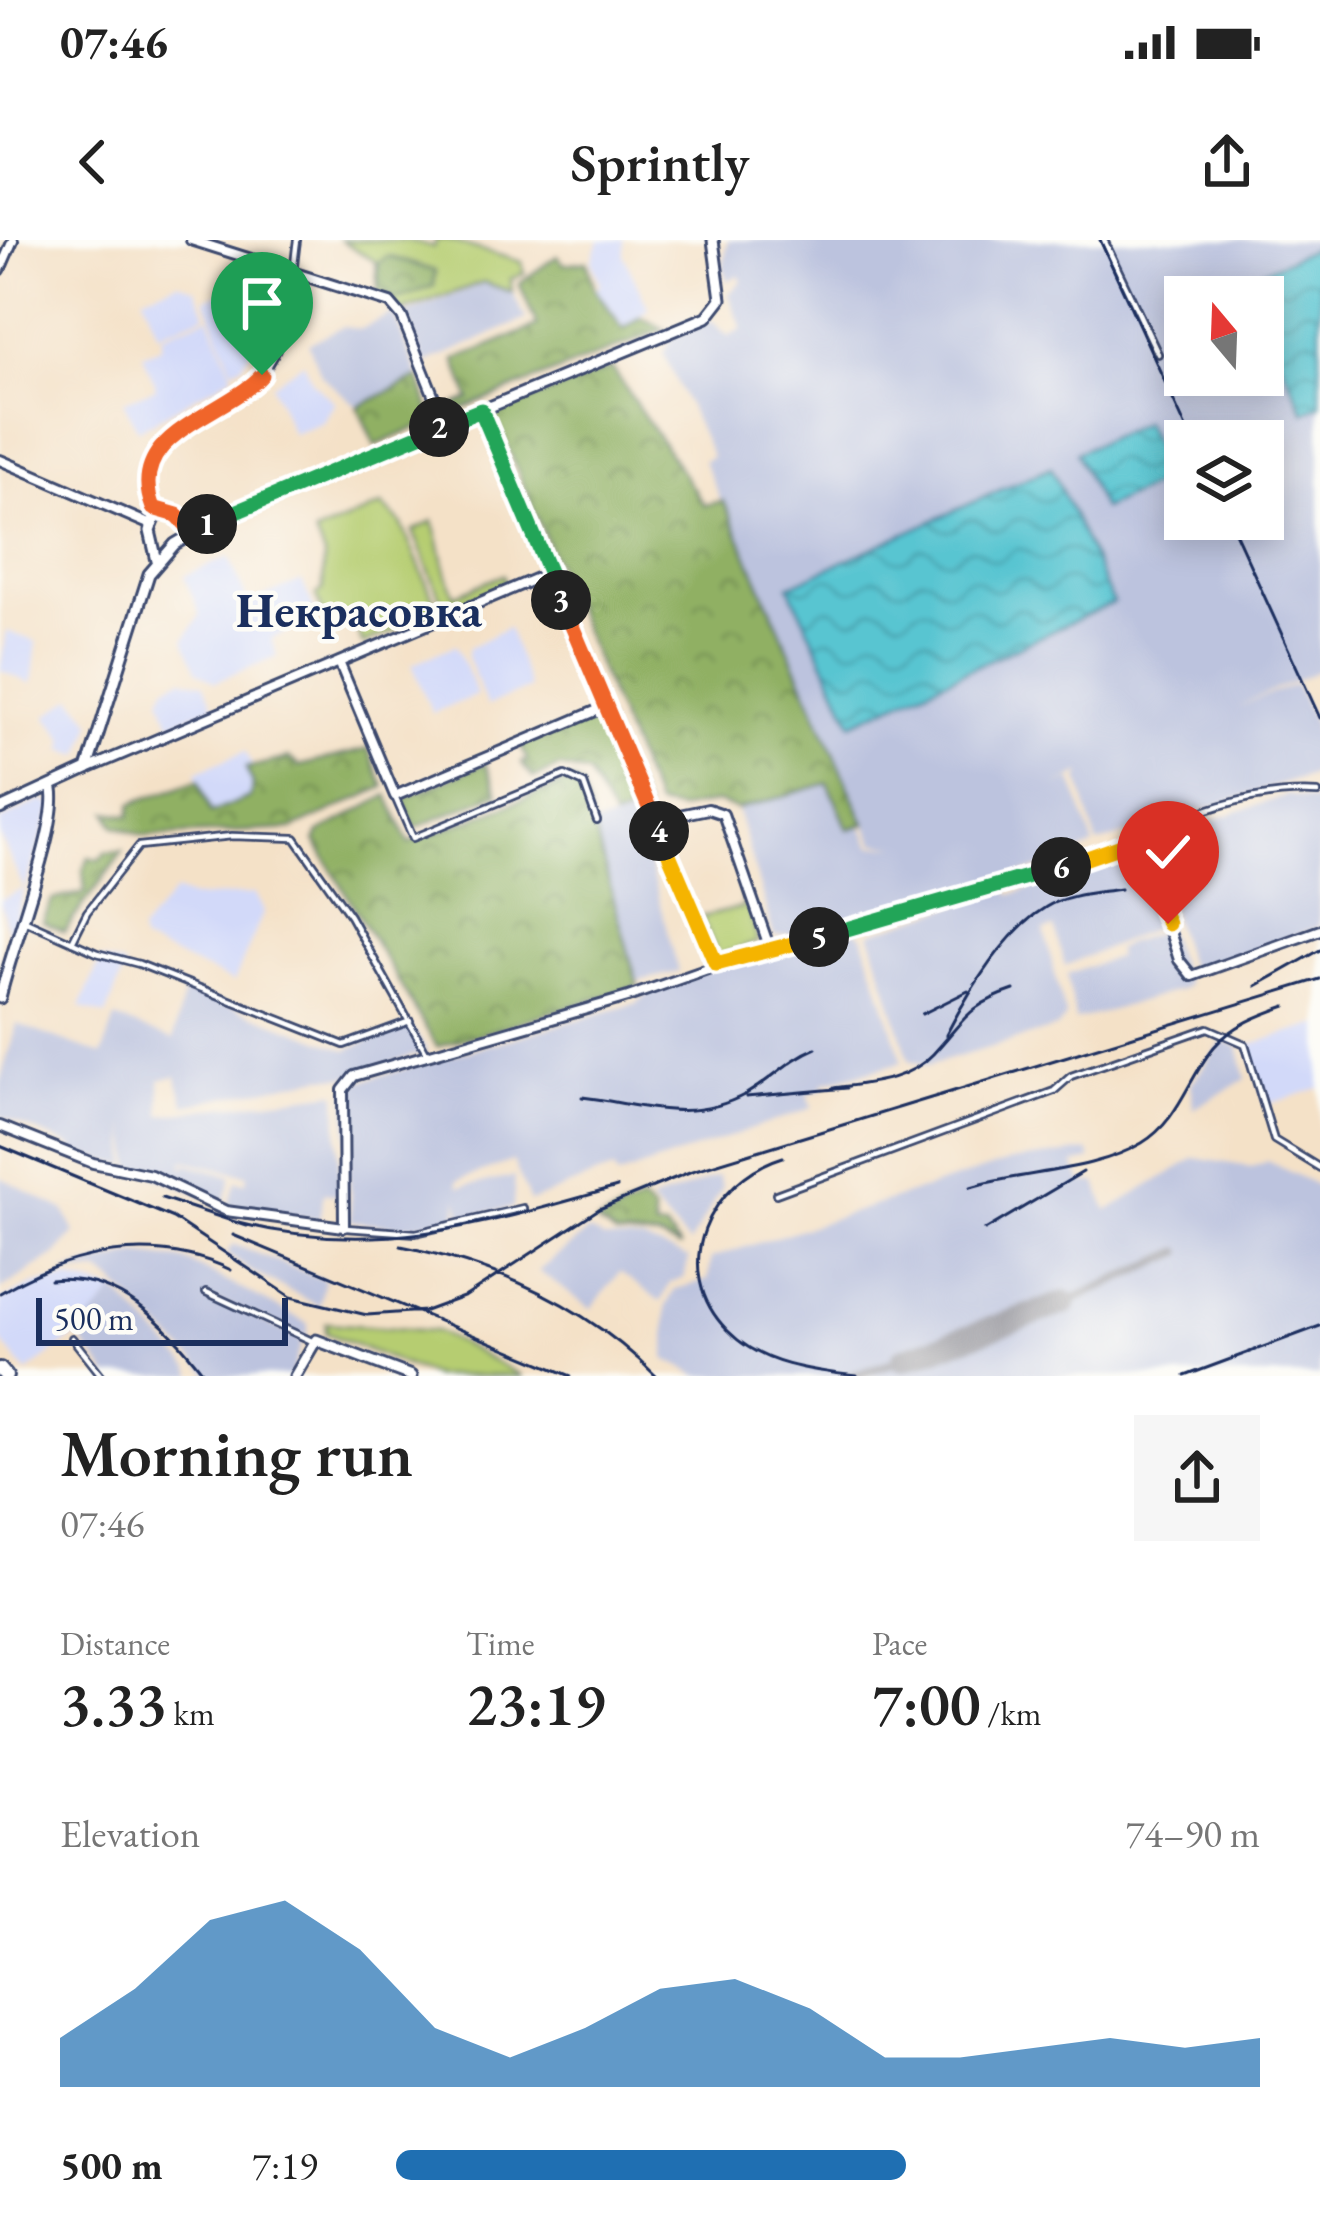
<!DOCTYPE html>
<meta charset="utf-8">
<style>
:root{--surface:#fff;--page:#f6f6f6;--text:#222;--muted:#767676;--accent:#1f6fb2}
body{margin:0;font-family:"EB Garamond",serif;background:var(--page);color:var(--text);height:100vh;display:flex;flex-direction:column;font-size:45px;white-space:nowrap}
*{box-sizing:border-box;margin:0}
p{font-size:39px;color:var(--muted)}
.icon{flex:none;width:66px;height:66px;fill:none;stroke:currentColor;stroke-width:2;stroke-linecap:round;stroke-linejoin:round}
.map{position:relative;height:1136px;overflow:hidden}
.side{display:flex;flex-direction:column;background:var(--surface);flex:1}
.side>*{flex:none}
.needle{width:78px;rotate:341deg}
.buttons{position:absolute;left:1164px;top:36px;display:grid;gap:24px}
.buttons a{display:grid;place-items:center;width:120px;height:120px;border-radius:0px;background:var(--surface);box-shadow:0 6px 30px #0003;font-size:60px}
.scale{position:absolute;left:36px;bottom:30px;width:252px;box-sizing:border-box;padding-left:12px;border:6px solid #1b2f5e;border-top:0;font-size:33px;line-height:42px;white-space:nowrap;color:#1b2f5e;-webkit-text-stroke:9px #fdfcf7;paint-order:stroke}
.pin{position:absolute;display:grid;place-items:center;width:102px;height:102px;color:#fff;margin:-123px -51px;border-radius:50% 50% 50% 0;rotate:-45deg;box-shadow:0 0 12px #0007}
.pin .icon{rotate:45deg}
.km{position:absolute;width:60px;height:60px;margin:-30px;border-radius:50%;background:#222;color:#fff;font-size:33px;line-height:60px;text-align:center}
.round{display:grid;place-items:center;flex:none;width:126px;height:126px;border-radius:0px;background:var(--page)}
.headline{display:flex;align-items:center;justify-content:space-between;height:204px;padding:0 60px}
h1{font-size:66px;font-weight:600;line-height:90px}
.figures{display:grid;grid-template-columns:repeat(3,1fr);gap:18px;height:204px;padding:12px 60px}
.figures div{display:grid;align-content:center}
.figures b{font-size:60px;font-weight:600}
.figures small{font-size:33px;font-weight:400}
.figures p{font-size:33px}
.chart{height:336px;padding:24px 60px}
.chart p{display:flex;justify-content:space-between}
.chart svg{width:100%;height:216px;margin-top:12px;fill:var(--accent);opacity:.7}
ul{padding:0 60px;list-style:none;font-size:39px}
li{display:grid;grid-template-columns:192px 144px 1fr;align-items:center;height:90px}
li i{height:30px;border-radius:15px;background:var(--accent)}
.status{display:flex;justify-content:space-between;align-items:center;height:84px;padding:0 60px;background:var(--surface);direction:ltr}
.status svg{height:33px;fill:currentColor}
header{display:flex;justify-content:space-between;align-items:center;height:156px;padding:0 60px;background:var(--surface);font-size:54px;font-weight:600}
.map>svg:first-child{display:block}
</style>
<div class="status"><b>07:46</b><svg viewBox="0 0 49 12"><path d="M0 12V9h3v3zM5 12V6h3v6zM10 12V3h3v9zM15 12V0h3v12zM26 1h20v11H26zM47 4h2v5h-2z"/></svg></div>
<header><svg class="icon" aria-label="back" viewBox="0 0 24 24"><path d="M15 5l-7 7 7 7"/></svg>Sprintly<svg class="icon" aria-label="share" viewBox="0 0 24 24"><path d="M12 15V3M7 8l5-5 5 5M5 13v7h14v-7"/></svg></header>
<div class="map">
<svg width="1320" height="1136" viewBox="0 0 1320 1136">
<defs>
<pattern id="forest-crowns" width="20" height="18" patternUnits="userSpaceOnUse" patternTransform="scale(3)"><rect width="20" height="18" fill="#90b063"/><path d="M2 6a3 3 0 1 1 6 0M12 15a3 3 0 1 1 6 0" fill="none" stroke="#759055"/></pattern>
<pattern id="water-waves" width="16" height="10" patternUnits="userSpaceOnUse" patternTransform="scale(3)"><rect width="16" height="10" fill="#59c5d1"/><path d="M0 5q4-4 8 0t8 0" fill="none" stroke="#49a0ad"/></pattern>
</defs>
<rect width="100%" height="100%" fill="#fdfcf7"/>
<filter id="ink" filterUnits="userSpaceOnUse"><feTurbulence type="fractalNoise" baseFrequency=".00833" numOctaves="2"/><feDisplacementMap in="SourceGraphic" scale="24" xChannelSelector="R" yChannelSelector="G"/><feConvolveMatrix kernelMatrix="1 2 1 2 8 2 1 2 1" color-interpolation-filters="sRGB"/></filter>
<filter id="wash" filterUnits="userSpaceOnUse"><feTurbulence type="fractalNoise" baseFrequency=".004" numOctaves="4" result="noise"/><feDisplacementMap in="SourceGraphic" scale="48" xChannelSelector="R" yChannelSelector="G"/><feGaussianBlur stdDeviation="2.7" result="paint"/><feColorMatrix in="noise" values="0 0 0 0 0 0 0 0 0 0 0 0 0 0 0 0 0 1.4 0 .05"/><feComposite in="paint" operator="in"/></filter>
<g filter="url(#wash)">
<rect width="100%" height="100%" fill="#f4e1c7"/>
<!-- built -->
<path fill="#d2d9f9" d="M 599,0 L 624,0 L 624,16 L 649,69 L 624,87 L 597,49 L 600,43 L 592,21 Z
M 178,42 L 196,49 L 206,74 L 158,94 L 143,56 Z
M 231,49 L 256,101 L 242,125 L 232,129 L 205,59 Z
M 209,76 L 233,135 L 138,190 L 123,161 L 156,148 L 143,114 L 161,107 L 162,95 Z
M 304,122 L 313,143 L 335,162 L 323,182 L 292,194 L 272,145 Z
M 229,317 L 248,363 L 302,341 L 318,379 L 271,399 L 277,416 L 215,442 L 197,431 L 184,400 L 200,375 L 184,336 Z
M 508,387 L 529,448 L 487,466 L 467,417 L 469,408 Z
M 7,391 L 37,402 L 32,444 L 0,430 Z
M 456,405 L 477,455 L 432,473 L 412,424 Z
M 183,438 L 204,444 L 214,466 L 170,484 L 161,457 L 167,445 Z
M 73,457 L 93,482 L 81,515 L 63,510 L 65,499 L 47,476 Z
M 246,511 L 252,525 L 246,528 L 253,545 L 250,557 L 211,573 L 196,532 Z
M 42,560 L 53,565 L 9,697 L 0,660 L 24,649 L 0,596 L 0,581 Z
M 175,651 L 193,658 L 255,654 L 264,671 L 234,742 L 142,702 L 140,692 Z
M 101,719 L 125,726 L 106,776 L 80,767 Z
M 1320,784 L 1320,848 L 1266,865 L 1248,805 Z
M 68,1039 L 116,1051 L 77,1095 L 27,1132 L 0,1100 L 0,1061 L 35,1044 Z"/>
<!-- industrial -->
<path fill="#bcc3de" fill-rule="evenodd" d="M 728,0 L 1320,0 L 1320,430 L 1235,468 L 1296,444 L 1314,484 L 1320,532 L 1097,604 L 1079,539 L 1082,533 L 1053,547 L 1072,539 L 1094,606 L 1033,631 L 798,695 L 774,696 L 737,570 L 828,543 L 848,588 L 861,585 L 871,606 L 898,606 L 874,603 L 703,221 L 712,217 L 663,113 L 672,98 L 711,80 L 728,96 L 742,89 L 729,54 L 742,40 L 739,35 L 727,41 L 723,26 ZM 1185,57 L 1263,57 L 1263,135 L 1185,135 ZM 1185,201 L 1263,201 L 1263,279 L 1185,279 Z
M 485,43 L 512,52 L 526,79 L 425,124 L 406,74 Z
M 393,73 L 419,137 L 358,167 L 322,136 L 308,103 L 343,87 L 361,89 Z
M 1288,555 L 1320,562 L 1319,687 L 1206,730 L 1190,731 L 1148,601 Z
M 635,575 L 679,732 L 638,741 L 594,585 Z
M 1109,618 L 1109,623 L 1141,622 L 1161,685 L 1065,726 L 1054,688 L 1044,691 L 1066,778 L 1057,788 L 927,826 L 909,820 L 870,693 L 1006,649 L 1010,655 L 1032,648 L 1031,642 Z
M 1166,689 L 1187,744 L 1183,749 L 1075,781 L 1067,734 L 1117,717 L 1116,710 L 1127,703 Z
M 855,690 L 863,696 L 903,822 L 823,843 L 823,850 L 808,853 L 812,868 L 617,937 L 614,930 L 595,936 L 530,962 L 513,921 L 457,941 L 458,947 L 515,937 L 513,968 L 462,977 L 458,958 L 457,977 L 404,987 L 351,981 L 346,851 L 351,844 L 637,763 L 661,744 Z
M 184,749 L 347,810 L 409,783 L 428,811 L 347,837 L 322,837 L 185,865 L 176,836 L 160,840 L 161,875 L 337,852 L 340,956 L 324,953 L 319,980 L 228,966 L 236,941 L 246,943 L 248,935 L 183,920 L 184,931 L 186,923 L 232,936 L 224,964 L 132,927 L 126,882 L 128,926 L 71,912 L 73,907 L 0,876 L 0,841 L 17,784 L 102,815 L 115,778 L 173,800 Z
M 1222,802 L 1238,806 L 1246,839 L 1193,869 L 1191,844 Z
M 1088,911 L 1092,920 L 1074,924 L 1082,942 L 1097,943 L 1107,971 L 1195,918 L 1252,927 L 1268,921 L 1320,947 L 1320,1136 L 699,1136 L 666,1119 L 666,1066 L 675,1049 L 708,1040 L 711,1018 L 1011,921 Z
M 718,936 L 722,948 L 689,1004 L 650,962 Z
M 0,937 L 65,971 L 75,993 L 55,1015 L 0,1050 Z
M 589,991 L 604,999 L 643,1001 L 689,1018 L 684,1038 L 670,1043 L 661,1062 L 620,1032 L 591,1069 L 538,1031 Z
M 233,1004 L 325,1040 L 319,1066 L 249,1030 L 227,1013 Z
M 138,1014 L 185,1020 L 308,1083 L 308,1098 L 205,1054 L 303,1100 L 291,1136 L 210,1136 L 110,1039 L 100,1033 L 60,1032 Z
M 116,1051 L 191,1129 L 194,1136 L 109,1136 L 77,1095 Z"/>
<!-- green -->
<path fill="#b6cd71" stroke="#687e68" stroke-width="3" d="M 341,0 L 406,0 L 434,7 L 436,0 L 448,0 L 522,22 L 524,33 L 511,39 L 512,52 L 483,42 L 401,72 L 378,53 L 376,22 Z
M 382,265 L 401,283 L 439,372 L 363,404 L 353,382 L 331,392 L 316,356 L 323,349 L 324,316 L 315,294 Z
M 433,281 C 442,306 443,329 454,355 L 503,335 L 506,343 L 445,370 L 413,291 Z
M 739,635 L 758,702 L 718,716 L 701,677 L 744,667 Z
M 326,1083 L 436,1091 L 522,1136 L 433,1136 L 326,1093 Z"/>
<!-- forest -->
<path fill="url(#forest-crowns)" stroke="#567060" stroke-width="3" d="M 387,16 L 435,31 L 434,46 L 395,60 L 379,45 L 378,24 Z
M 557,16 L 564,24 L 587,21 L 594,47 L 623,89 L 641,77 L 664,89 L 446,176 L 443,170 L 470,159 L 455,120 L 537,86 L 519,43 Z
M 612,128 L 704,265 L 723,261 L 726,266 L 865,584 L 848,589 L 828,543 L 737,570 L 717,562 L 678,570 L 656,566 L 494,174 Z
M 419,137 L 433,181 L 375,206 L 358,167 Z
M 602,472 L 645,569 L 613,579 L 588,534 L 560,527 L 533,538 L 521,523 L 527,520 L 521,505 Z
M 368,509 L 384,547 L 292,589 L 145,596 L 115,586 L 108,572 L 130,576 L 132,563 L 199,540 L 211,573 L 250,557 L 253,544 L 246,528 L 289,518 L 299,526 Z
M 485,523 L 498,553 L 415,588 L 403,559 Z
M 573,540 L 582,546 L 638,746 L 437,807 L 315,601 L 319,593 L 388,555 L 409,603 Z
M 123,611 L 64,692 L 43,682 L 52,660 L 85,652 L 83,630 L 89,617 L 99,620 L 105,612 Z
M 642,961 L 653,972 L 655,989 L 665,989 L 681,1008 L 658,998 L 617,996 L 597,983 Z"/>
<!-- water -->
<path fill="url(#water-waves)" stroke="#3a7a98" stroke-width="3" d="M 1320,5 L 1320,165 L 1304,172 L 1263,83 L 1263,57 L 1251,57 L 1243,40 Z
M 1144,182 L 1170,238 L 1102,269 L 1076,213 Z
M 1051,227 L 1113,363 L 852,483 L 789,346 Z"/>
<g fill="none" stroke-linecap="round" stroke-linejoin="round">
<!-- taxiway -->
<path stroke="#888892" stroke-width="9" d="M 1065,1063 L 1180,1012
M 853,1136 L 903,1119"/>
<!-- runway -->
<path stroke="#888892" stroke-width="24" d="M 903,1119 L 1065,1063"/>
</g>
</g>
<g filter="url(#ink)">
<g fill="none" stroke-linecap="round" stroke-linejoin="round">
<!-- minor casing -->
<g stroke="#3c4a6e" stroke-width="10">
<path id="minor" d="M 1104,0 L 1158,114
M 151,283 C 142,149 217,207 268,127 C 292,90 291,42 297,0
M 395,557 L 413,598 L 565,535 L 584,544 L 597,581
M 1127,604 C 1184,574 1254,549 1318,553
M 26,681 L 97,713 L 139,724 L 344,805 L 410,781
M 72,702 L 87,672 L 139,606 L 232,596 L 295,598 L 350,676 L 426,812
M 776,954 L 1054,851 L 1071,836 L 1208,788 L 1245,804 L 1274,900 L 1320,928
M 346,988 L 416,993 L 523,968
M 206,1052 L 312,1101
M 72,1098 L 102,1136"/>
</g>
<!-- tertiary casing -->
<g stroke="#3c4a6e" stroke-width="14">
<path id="tertiary" d="M 191,0 L 390,63 L 402,77 L 445,184
M 0,30 L 13,0
M 481,170 L 716,724
M 0,220 L 151,285
M 339,422 L 395,556 L 605,467
M 87,529 L 549,333
M 655,580 L 708,569 L 723,574 L 770,709
M 0,886 L 93,923 L 151,935 L 226,971 L 344,987 L 343,850 L 354,836 L 628,757 L 759,711 L 1010,644 L 1127,604 L 1144,610 L 1179,720 L 1192,736 L 1320,690"/>
</g>
<!-- secondary casing -->
<g stroke="#3c4a6e" stroke-width="15">
<path id="secondary" d="M 157,321 L 150,291 L 156,276 L 173,273 L 186,285 L 199,287
M 0,569 L 87,529 L 149,334 L 175,304 L 218,279 L 707,77 L 721,59 L 713,0
M 0,758 C 9,714 63,577 51,546
M 295,1136 L 316,1100 L 411,1136"/>
</g>
<!-- primary casing -->
<g stroke="#3c4a6e" stroke-width="18">
<path id="primary" d="M 0,1129 L 6,1136"/>
</g>
<!-- minor -->
<use href="#minor" stroke="#fff" stroke-width="4.5"/>
<!-- tertiary -->
<use href="#tertiary" stroke="#fff" stroke-width="8"/>
<!-- secondary -->
<use href="#secondary" stroke="#fff" stroke-width="9"/>
<!-- primary -->
<use href="#primary" stroke="#fff" stroke-width="12"/>
<!-- rail -->
<path stroke="#1b2f5e" stroke-width="3" d="M 1100,0 L 1192,201
M 1229,279 L 1320,478
M 1256,746 L 1320,710
M 922,774 L 968,751
M 946,795 C 968,753 1004,692 1046,667 C 1067,654 1096,653 1120,649
M 834,848 C 869,843 908,841 933,814 C 965,780 966,766 1014,750
M 582,857 C 641,864 689,885 746,854 C 771,840 789,819 816,808
M 746,857 L 847,848
M 0,906 L 173,978 L 291,1057 L 367,1075 L 425,1071 L 466,1056 L 599,969 L 692,931 L 1320,739
M 783,917 C 710,940 666,1029 728,1091 C 761,1125 813,1131 857,1136
M 971,947 C 1026,931 1093,932 1142,903 C 1179,881 1188,838 1214,807 C 1233,785 1260,775 1286,766
M 162,958 L 247,986
M 235,982 C 374,1018 484,985 617,947
M 985,990 L 1083,932
M 233,995 L 571,1136
M 401,1006 C 499,1026 586,1065 656,1136
M 50,1040 C 118,1032 168,1086 206,1136
M 0,1053 C 71,1010 155,994 231,1030
M 1185,1136 L 1320,1086"/>
</g>
</g>
<g fill="none" stroke-linecap="round" stroke-linejoin="round" filter="url(#ink)">
<!-- split-1 casing -->
<g stroke="#fff" stroke-width="24">
<path id="split-1" d="M 207,284 L 188,287 L 177,275 L 153,268 C 124,193 224,177 262,135"/>
</g>
<!-- split-2 casing -->
<g stroke="#fff" stroke-width="24">
<path id="split-2" d="M 207,284 L 439,187"/>
</g>
<!-- split-3 casing -->
<g stroke="#fff" stroke-width="24">
<path id="split-3" d="M 439,187 L 481,170 L 561,360"/>
</g>
<!-- split-4 casing -->
<g stroke="#fff" stroke-width="24">
<path id="split-4" d="M 561,360 L 659,591"/>
</g>
<!-- split-5 casing -->
<g stroke="#fff" stroke-width="24">
<path id="split-5" d="M 659,591 L 716,724 L 819,697"/>
</g>
<!-- split-6 casing -->
<g stroke="#fff" stroke-width="24">
<path id="split-6" d="M 819,697 L 1061,627"/>
</g>
<!-- split-7 casing -->
<g stroke="#fff" stroke-width="24">
<path id="split-7" d="M 1061,627 L 1127,604 L 1139,606 L 1168,684"/>
</g>
<!-- split-1 -->
<use href="#split-1" stroke="#f0652b" stroke-width="15"/>
<!-- split-2 -->
<use href="#split-2" stroke="#22a559" stroke-width="15"/>
<!-- split-3 -->
<use href="#split-3" stroke="#22a559" stroke-width="15"/>
<!-- split-4 -->
<use href="#split-4" stroke="#f0652b" stroke-width="15"/>
<!-- split-5 -->
<use href="#split-5" stroke="#f5b400" stroke-width="15"/>
<!-- split-6 -->
<use href="#split-6" stroke="#22a559" stroke-width="15"/>
<!-- split-7 -->
<use href="#split-7" stroke="#f5b400" stroke-width="15"/>
</g>
<g text-anchor="middle" dominant-baseline="central" stroke-width="9" stroke-linejoin="round" paint-order="stroke">
<!-- quarter labels -->
<g font-size="48" font-weight="bold" fill="#1b2f5e" stroke="#fdfcf7">
<text x="359" y="370">Некрасовка</text>
</g>
</g>
</svg>
<div class="buttons">
<a><svg class="needle" viewBox="-14 -14 28 28"><path d="M0-13l5 13h-10z" fill="#e53935"/><path d="M0 13l5-13h-10z" fill="#767676"/></svg></a>
<a><svg class="icon" aria-label="layers" viewBox="0 0 24 24"><path d="M12 4l9 5-9 5-9-5zM3 14l9 5 9-5"/></svg></a>
</div>
<div class="scale">500 m</div>
<div class="pin" style="left:262px;top:135px;background:#1e9e55"><svg class="icon" aria-label="arrive" viewBox="0 0 24 24"><path d="M6 21V4h12l-3 4 3 4H6"/></svg></div>
<div class="pin" style="left:1168px;top:684px;background:#d93025"><svg class="icon" aria-label="check" viewBox="0 0 24 24"><path d="M5 12l5 5 9-10"/></svg></div>
<b class="km" style="left:207px;top:284px">1</b>
<b class="km" style="left:439px;top:187px">2</b>
<b class="km" style="left:561px;top:360px">3</b>
<b class="km" style="left:659px;top:591px">4</b>
<b class="km" style="left:819px;top:697px">5</b>
<b class="km" style="left:1061px;top:627px">6</b>
</div>
<section class="side">
<div class="headline"><div><h1>Morning run</h1><p>07:46</p></div><a class="round"><svg class="icon" aria-label="share" viewBox="0 0 24 24"><path d="M12 15V3M7 8l5-5 5 5M5 13v7h14v-7"/></svg></a></div>
<div class="figures">
<div><p>Distance</p><b>3.33<small> km</small></b></div>
<div><p>Time</p><b>23:19</b></div>
<div><p>Pace</p><b>7:00<small> /km</small></b></div>
</div>
<div class="chart"><p><span>Elevation</span>74–90 m</p>
<svg viewBox="0 0 160 44" preserveAspectRatio="none"><path d="M0 44V34L10 24L20 10L30 6L40 16L50 32L60 38L70 32L80 24L90 22L100 28L110 38L120 38L130 36L140 34L150 36L160 34V44z"/></svg>
</div>
<ul>
<li><b>500 m</b>7:19<i style="width:59%"></i></li>
</ul>
</section>
